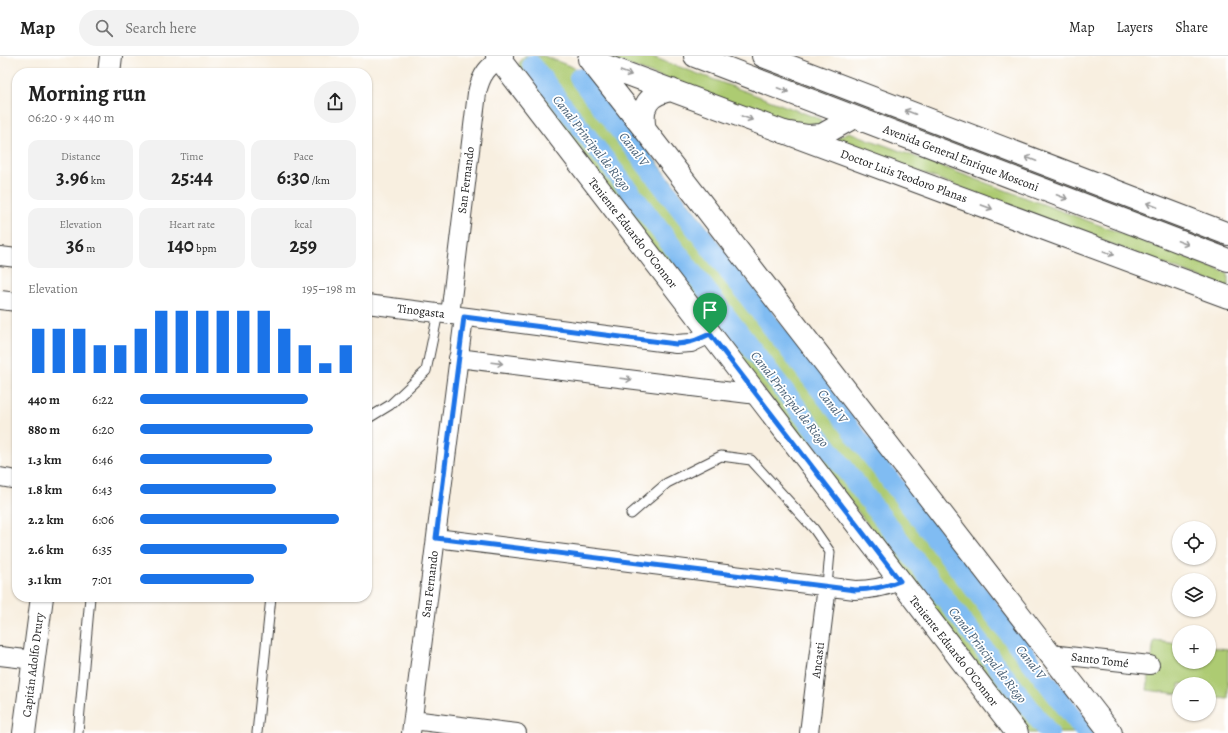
<!DOCTYPE html>
<meta charset="utf-8">
<style>
:root{--surface:#fff;--page:#f2f2f2;--text:#222;--muted:#767676;--line:#e0e0e0;--accent:#1a73e8}
body{margin:0;font-family:Alegreya,serif;background:var(--page);color:var(--text);height:100vh;display:flex;flex-direction:column;font-size:15px;white-space:nowrap}
*{box-sizing:border-box;margin:0}
p{font-size:13px;color:var(--muted)}
.icon{flex:none;width:22px;height:22px;fill:none;stroke:currentColor;stroke-width:2;stroke-linecap:round;stroke-linejoin:round}
.map{position:relative;flex:1;overflow:hidden}
.details{position:absolute;left:12px;top:12px;width:360px;height:534px;display:flex;flex-direction:column;background:var(--surface);border-radius:16px;box-shadow:0 1px 3px #0004}
.details>*{flex:none}
.controls{position:absolute;left:1172px;top:465px;display:grid;gap:8px}
.controls a{display:grid;place-items:center;width:44px;height:44px;border-radius:50%;background:var(--surface);box-shadow:0 1px 3px #0004;font-size:20px}
.pin{position:absolute;display:grid;place-items:center;width:34px;height:34px;color:#fff;margin:-41px -17px;border-radius:50% 50% 50% 0;rotate:-45deg;box-shadow:0 0 4px #0007}
.pin .icon{rotate:45deg}
.round{display:grid;place-items:center;flex:none;width:42px;height:42px;border-radius:21px;background:var(--page)}
.headline{display:flex;align-items:center;justify-content:space-between;height:68px;padding:0 16px}
h1{font-size:22px;font-weight:700;line-height:30px}
.metrics{display:grid;grid-template-columns:repeat(3,1fr);gap:6px;height:68px;padding:4px 16px}
.metrics div{display:grid;align-content:center;border-radius:10px;background:var(--page);text-align:center}
.metrics b{font-size:20px;font-weight:700}
.metrics small{font-size:11px;font-weight:400}
.metrics p{font-size:11px}
.chart{height:112px;padding:8px 16px}
.chart p{display:flex;justify-content:space-between}
.chart svg{width:100%;height:72px;margin-top:4px;stroke:var(--accent);stroke-width:6}
ul{padding:0 16px;list-style:none;font-size:13px}
li{display:grid;grid-template-columns:64px 48px 1fr;align-items:center;height:30px}
li i{height:10px;border-radius:5px;background:var(--accent)}
header{display:flex;align-items:center;gap:24px;box-sizing:border-box;height:56px;padding:0 20px;background:var(--surface);border-bottom:1px solid var(--line)}
header strong{font-size:19px}
nav{display:flex;gap:22px;margin-inline-start:auto;font-size:14px}
.search{width:280px;height:36px;background:var(--page);display:flex;align-items:center;gap:10px;box-sizing:border-box;padding:0 14px;border-radius:22px;color:var(--muted);font-size:15px}
.map>svg:first-child{display:block}
</style>
<header>
<strong>Map</strong>
<div class="search"><svg class="icon" aria-label="search" viewBox="0 0 24 24"><circle cx="10" cy="10" r="6"/><path d="M15 15l6 6"/></svg>Search here</div>
<nav><a>Map</a><a>Layers</a><a>Share</a></nav>
</header>
<div class="map">
<svg width="1228" height="677" viewBox="0 0 1228 677">
<rect width="100%" height="100%" fill="#fff"/>
<filter id="ink" filterUnits="userSpaceOnUse"><feTurbulence type="fractalNoise" baseFrequency=".025" numOctaves="2"/><feDisplacementMap in="SourceGraphic" scale="8" xChannelSelector="R" yChannelSelector="G"/><feConvolveMatrix kernelMatrix="1 2 1 2 8 2 1 2 1" color-interpolation-filters="sRGB"/></filter>
<filter id="wash" filterUnits="userSpaceOnUse"><feTurbulence type="fractalNoise" baseFrequency=".012" numOctaves="4" result="noise"/><feDisplacementMap in="SourceGraphic" scale="16" xChannelSelector="R" yChannelSelector="G"/><feGaussianBlur stdDeviation="0.9" result="paint"/><feColorMatrix in="noise" values="0 0 0 0 0 0 0 0 0 0 0 0 0 0 0 0 0 1.4 0 .05"/><feComposite in="paint" operator="in"/></filter>
<g filter="url(#wash)">
<rect width="100%" height="100%" fill="#f8efe0"/>
<!-- green -->
<path fill="#adcb72" stroke="#647447" d="M 525,0 L 544,0 L 580,14 L 587,17 L 592,22 L 1097,677 L 1029,677 L 520,18 C 518,10 518,5 525,0 Z
M 603,0 L 650,0 L 820,63 L 822,69 L 807,74 Z
M 849,76 L 1228,217 L 1228,232 L 837,85 L 837,82 Z
M 1154,585 L 1179,588 L 1179,606 L 1209,606 L 1209,591 L 1228,593 L 1228,643 L 1209,641 L 1209,628 L 1179,628 L 1179,638 L 1147,634 Z"/>
<g fill="none" stroke-linecap="round" stroke-linejoin="round">
<!-- canal -->
<path stroke="#80bcf2" stroke-width="20" d="M 532,9 L 1049,677
M 579,22 L 1086,677"/>
</g>
</g>
<g filter="url(#ink)">
<g fill="none" stroke-linecap="round" stroke-linejoin="round">
<!-- service casing -->
<g stroke="#3d3c39" stroke-width="11">
<path id="service" d="M 367,363 L 390,349 L 426,315 L 438,257
M 631,458 L 667,427 L 721,400 L 751,404 L 814,473 L 830,496 L 827,530
M 78,677 L 90,541
M 257,677 L 271,541"/>
</g>
<!-- minor casing -->
<g stroke="#3d3c39" stroke-width="20">
<path id="minor" d="M 0,200 L 17,202
M 0,244 L 17,246
M 367,248 L 676,288 L 691,287 L 710,278
M 450,259 L 477,37 C 481,18 488,10 504,0
M 458,302 L 757,339
M 0,421 L 17,424
M 436,482 L 855,534 C 871,534 885,531 900,525
M 1050,598 L 1150,609
M 0,600 L 34,604
M 413,664 L 517,677
M 411,677 L 464,261
M 809,677 L 827,530"/>
</g>
<!-- tertiary casing -->
<g stroke="#3d3c39" stroke-width="24">
<path id="tertiary" d="M 589,3 L 645,74 L 1111,677
M 590,4 L 1228,241
M 645,74 C 640,50 648,38 672,34"/>
</g>
<!-- secondary casing -->
<g stroke="#3d3c39" stroke-width="24">
<path id="secondary" d="M 109,17 L 111,0
M 24,677 L 42,541"/>
</g>
<!-- primary casing -->
<g stroke="#3d3c39" stroke-width="24">
<path id="primary" d="M 497,0 L 1017,677"/>
</g>
<!-- trunk casing -->
<g stroke="#3d3c39" stroke-width="24">
<path id="trunk" d="M 695,0 L 1228,204
M 763,0 L 1228,178
M 784,76 L 808,80 L 822,79 L 854,61"/>
</g>
<!-- service -->
<use href="#service" stroke="#fff" stroke-width="9"/>
<!-- minor -->
<use href="#minor" stroke="#fff" stroke-width="18"/>
<!-- tertiary -->
<use href="#tertiary" stroke="#fff" stroke-width="22"/>
<!-- secondary -->
<use href="#secondary" stroke="#fff" stroke-width="22"/>
<!-- primary -->
<use href="#primary" stroke="#fff" stroke-width="22"/>
<!-- trunk -->
<use href="#trunk" stroke="#fff" stroke-width="22"/>
</g>
<!-- one-way arrows -->
<defs><path id="oneway-shaft" d="M-6 0H5M1.5-3L5.5 0L1.5 3" fill="none" stroke-width="1.6" stroke-linecap="round" stroke-linejoin="round"/></defs>
<g stroke="#999">
<use href="#oneway-shaft" transform="translate(626 17) rotate(20)"/>
<use href="#oneway-shaft" transform="translate(783 34) rotate(21)"/>
<use href="#oneway-shaft" transform="translate(910 56) rotate(-159)"/>
<use href="#oneway-shaft" transform="translate(747 62) rotate(20)"/>
<use href="#oneway-shaft" transform="translate(1031 103) rotate(-159)"/>
<use href="#oneway-shaft" transform="translate(1062 141) rotate(21)"/>
<use href="#oneway-shaft" transform="translate(1152 149) rotate(-159)"/>
<use href="#oneway-shaft" transform="translate(987 151) rotate(20)"/>
<use href="#oneway-shaft" transform="translate(1183 187) rotate(21)"/>
<use href="#oneway-shaft" transform="translate(1109 197) rotate(20)"/>
<use href="#oneway-shaft" transform="translate(497 307) rotate(7)"/>
<use href="#oneway-shaft" transform="translate(626 323) rotate(7)"/>
</g>
</g>
<g fill="none" stroke-linecap="round" stroke-linejoin="round" filter="url(#ink)">
<!-- route casing -->
<g stroke="#fff" stroke-width="8">
<path id="route" d="M 464,261 L 676,288 C 689,288 699,283 710,278 L 900,525 C 885,531 871,534 855,534 L 436,482 Z"/>
</g>
<!-- route -->
<use href="#route" stroke="#1a73e8" stroke-width="5"/>
</g>
<g text-anchor="middle" dominant-baseline="central" stroke-width="3.5" stroke-linejoin="round" paint-order="stroke">
<!-- street labels -->
<g font-size="12" fill="#1c1c1c" stroke="#fff">
<text transform="translate(961 102) rotate(21)">Avenida General Enrique Mosconi</text>
<text transform="translate(904 120) rotate(20)">Doctor Luis Teodoro Planas</text>
<text transform="translate(466 124) rotate(-83)">San Fernando</text>
<text transform="translate(633 177) rotate(52)">Teniente Eduardo O'Connor</text>
<text transform="translate(421 255) rotate(7)">Tinogasta</text>
<text transform="translate(430 528) rotate(-83)">San Fernando</text>
<text transform="translate(954 595) rotate(52)">Teniente Eduardo O'Connor</text>
<text transform="translate(818 604) rotate(-83)">Ancasti</text>
<text transform="translate(1100 604) rotate(7)">Santo Tomé</text>
<text transform="translate(33 609) rotate(-83)">Capitán Adolfo Drury</text>
</g>
<!-- water labels -->
<g font-size="13" font-style="italic" fill="#445c72" stroke="#fff">
<text transform="translate(592 87) rotate(52)">Canal Principal de Riego</text>
<text transform="translate(634 93) rotate(52)">Canal V</text>
<text transform="translate(790 343) rotate(52)">Canal Principal de Riego</text>
<text transform="translate(833 350) rotate(52)">Canal V</text>
<text transform="translate(988 599) rotate(52)">Canal Principal de Riego</text>
<text transform="translate(1031 606) rotate(52)">Canal V</text>
</g>
</g>
</svg>
<div class="controls">
<a><svg class="icon" aria-label="locate" viewBox="0 0 24 24"><circle cx="12" cy="12" r="6"/><path d="M12 2v4M12 18v4M2 12h4M18 12h4"/></svg></a>
<a><svg class="icon" aria-label="layers" viewBox="0 0 24 24"><path d="M12 4l9 5-9 5-9-5zM3 14l9 5 9-5"/></svg></a>
<a>+</a>
<a>−</a>
</div>
<div class="pin" style="left:710px;top:278px;background:#1e9e55"><svg class="icon" aria-label="arrive" viewBox="0 0 24 24"><path d="M6 21V4h12l-3 4 3 4H6"/></svg></div>
<section class="details">
<div class="headline"><div><h1>Morning run</h1><p>06:20 · 9 × 440 m</p></div><a class="round"><svg class="icon" aria-label="share" viewBox="0 0 24 24"><path d="M12 15V3M7 8l5-5 5 5M5 13v7h14v-7"/></svg></a></div>
<div class="metrics">
<div><p>Distance</p><b>3.96<small> km</small></b></div>
<div><p>Time</p><b>25:44</b></div>
<div><p>Pace</p><b>6:30<small> /km</small></b></div>
</div>
<div class="metrics">
<div><p>Elevation</p><b>36<small> m</small></b></div>
<div><p>Heart rate</p><b>140<small> bpm</small></b></div>
<div><p>kcal</p><b>259</b></div>
</div>
<div class="chart"><p><span>Elevation</span>195–198 m</p>
<svg viewBox="0 0 160 44" preserveAspectRatio="none"><path d="M5 44V17M15 44V17M25 44V17M35 44V27M45 44V27M55 44V17M65 44V6M75 44V6M85 44V6M95 44V6M105 44V6M115 44V6M125 44V17M135 44V27M145 44V38M155 44V27"/></svg>
</div>
<ul>
<li><b>440 m</b>6:22<i style="width:78%"></i></li>
<li><b>880 m</b>6:20<i style="width:80%"></i></li>
<li><b>1.3 km</b>6:46<i style="width:61%"></i></li>
<li><b>1.8 km</b>6:43<i style="width:63%"></i></li>
<li><b>2.2 km</b>6:06<i style="width:92%"></i></li>
<li><b>2.6 km</b>6:35<i style="width:68%"></i></li>
<li><b>3.1 km</b>7:01<i style="width:53%"></i></li>
</ul>
</section>
</div>
